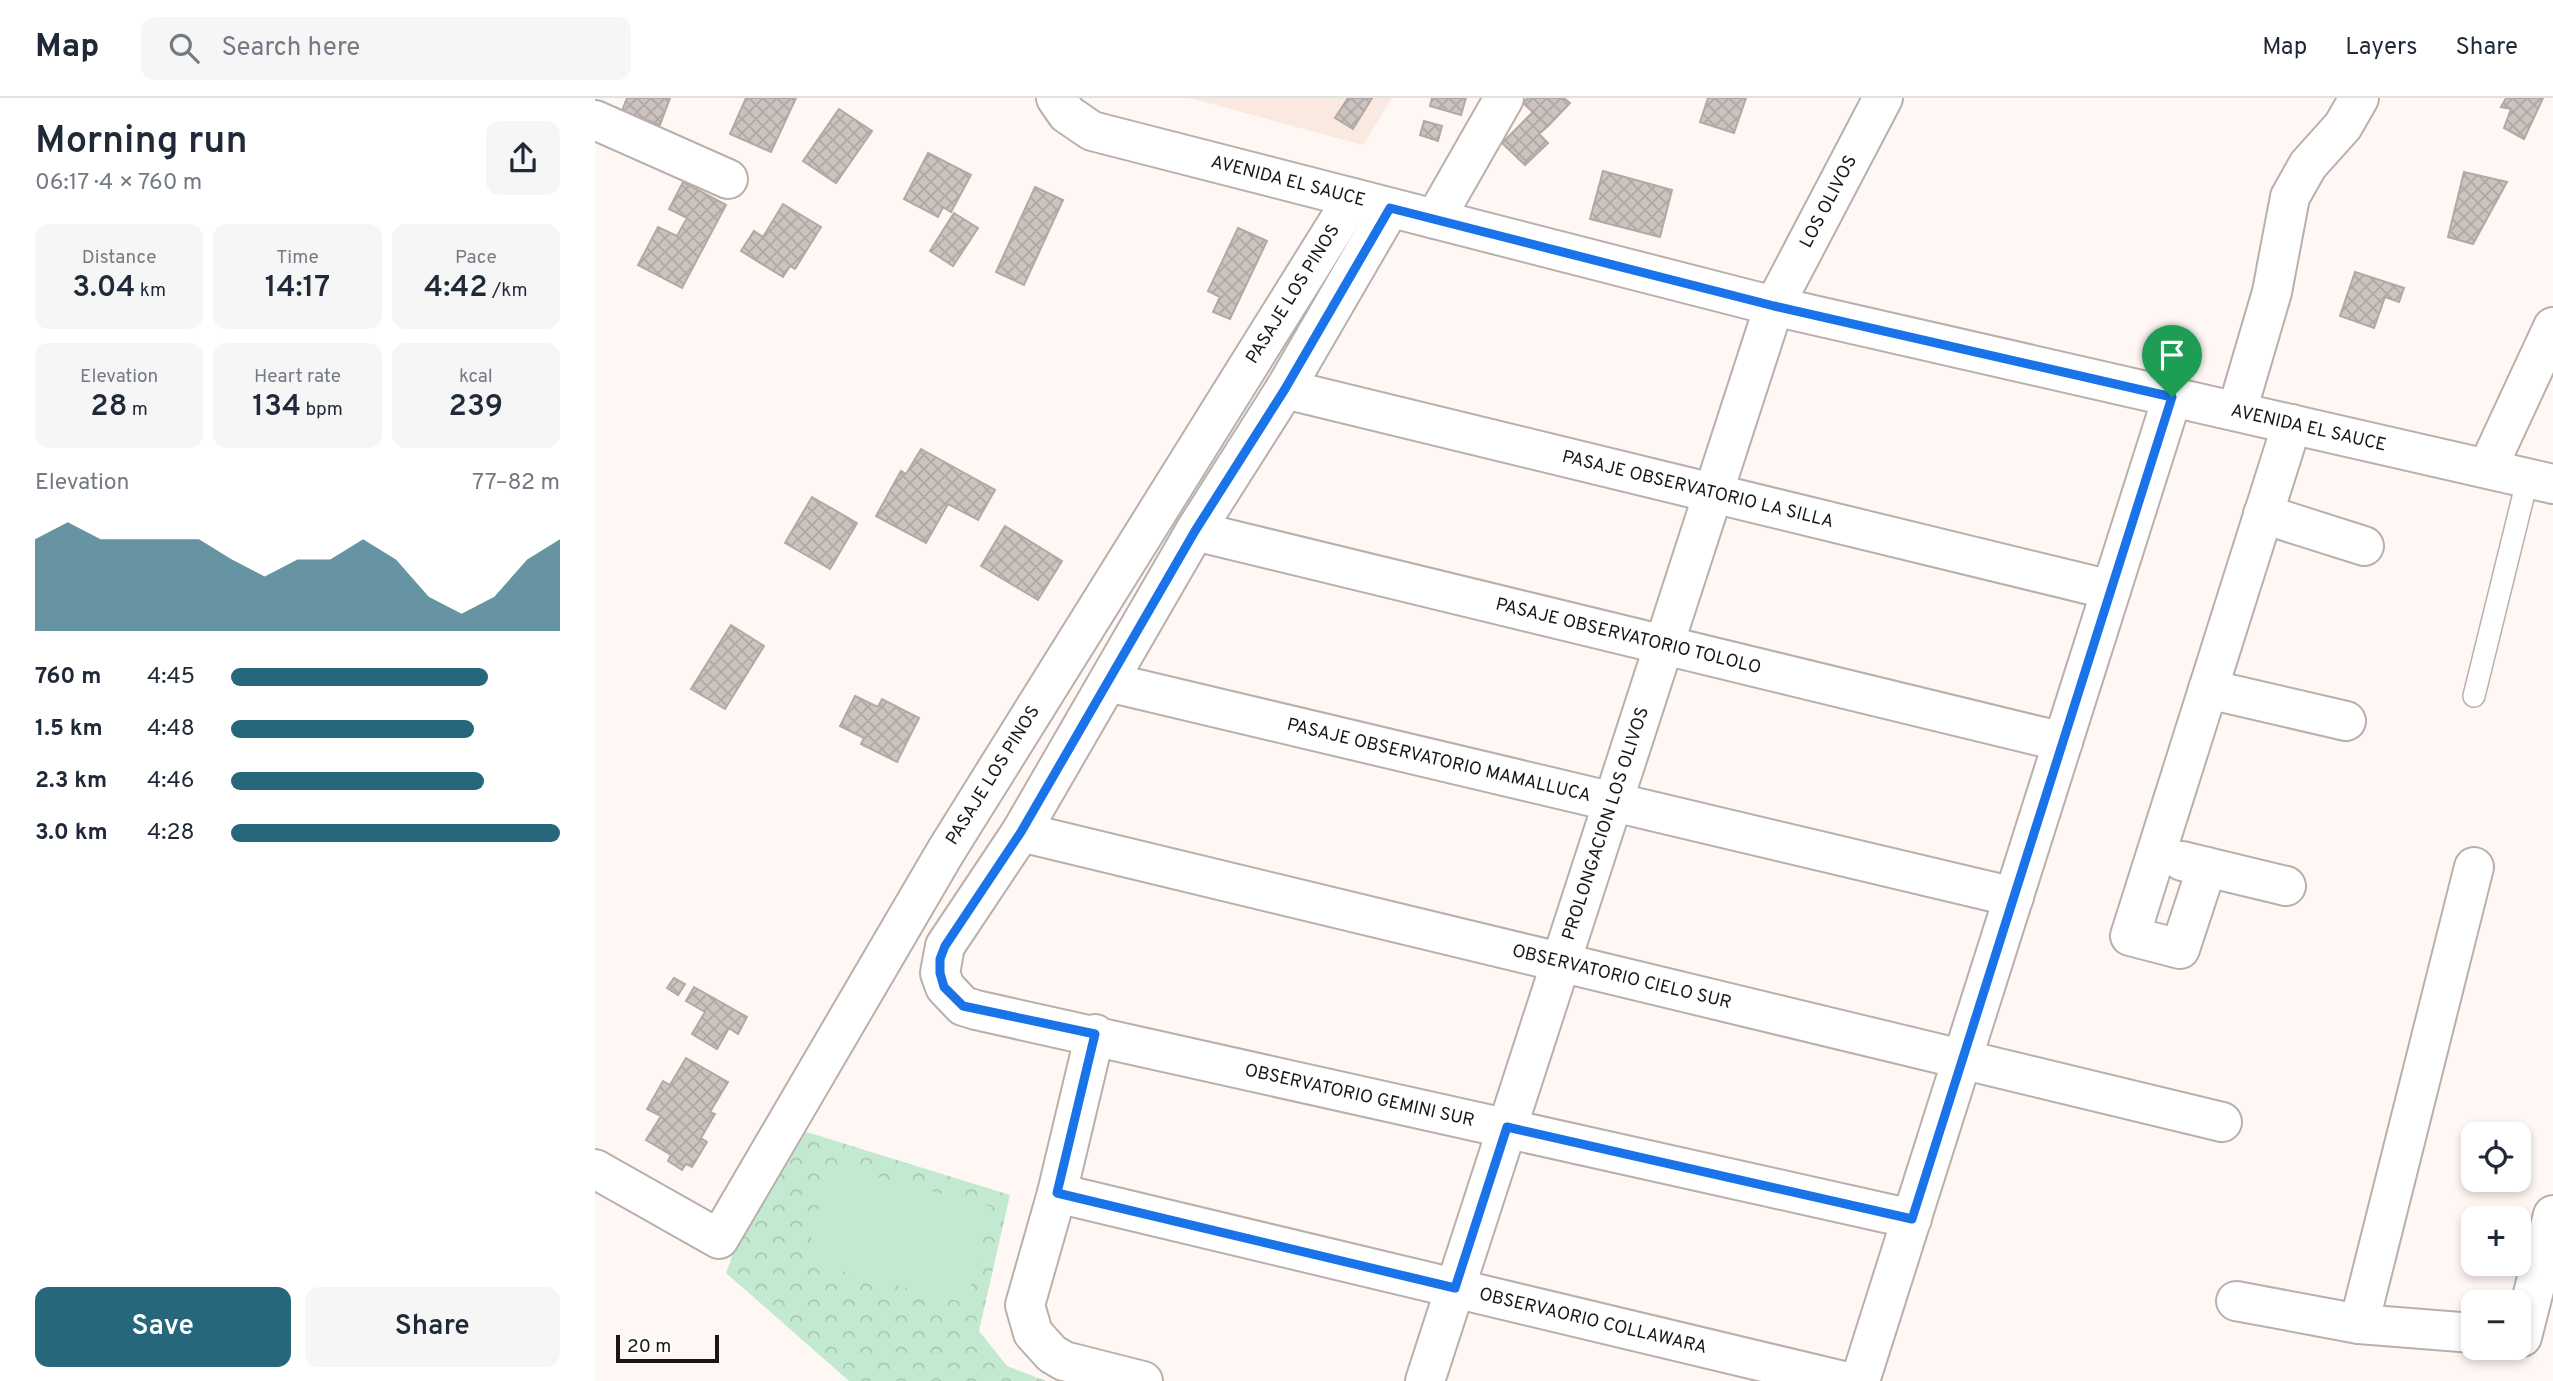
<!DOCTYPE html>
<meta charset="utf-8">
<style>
:root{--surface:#fff;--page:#f6f6f7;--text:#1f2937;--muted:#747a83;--line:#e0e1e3;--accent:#26677b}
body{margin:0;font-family:Overpass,sans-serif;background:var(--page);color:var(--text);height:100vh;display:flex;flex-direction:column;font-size:26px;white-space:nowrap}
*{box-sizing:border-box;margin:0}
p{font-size:23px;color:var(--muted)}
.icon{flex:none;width:38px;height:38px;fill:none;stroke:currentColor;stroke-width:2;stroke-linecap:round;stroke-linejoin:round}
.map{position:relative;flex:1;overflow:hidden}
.details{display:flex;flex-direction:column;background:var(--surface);width:595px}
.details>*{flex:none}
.buttons{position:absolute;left:1866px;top:1024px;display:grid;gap:14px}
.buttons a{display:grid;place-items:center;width:70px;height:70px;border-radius:14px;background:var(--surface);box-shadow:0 4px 10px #0003;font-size:35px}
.scale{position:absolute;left:21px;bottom:18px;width:103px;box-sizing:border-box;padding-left:7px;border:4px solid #1a1615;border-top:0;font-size:19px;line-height:24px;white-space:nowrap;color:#1a1615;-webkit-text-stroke:5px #fff;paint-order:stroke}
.pin{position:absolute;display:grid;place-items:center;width:60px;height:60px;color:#fff;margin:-72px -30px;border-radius:50% 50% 50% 0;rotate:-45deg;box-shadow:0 0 7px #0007}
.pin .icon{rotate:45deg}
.round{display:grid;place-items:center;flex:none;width:74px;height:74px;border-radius:14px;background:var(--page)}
.head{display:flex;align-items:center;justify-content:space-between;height:119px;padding:0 35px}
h1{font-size:38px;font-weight:600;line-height:52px}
.metrics{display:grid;grid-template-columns:repeat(3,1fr);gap:10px;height:119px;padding:7px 35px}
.metrics div{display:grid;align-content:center;border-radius:14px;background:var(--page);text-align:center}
.metrics b{font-size:30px;font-weight:600}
.metrics small{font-size:19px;font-weight:400}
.metrics p{font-size:19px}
.chart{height:196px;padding:14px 35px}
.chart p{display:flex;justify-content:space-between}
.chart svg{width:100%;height:126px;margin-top:7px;fill:var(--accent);opacity:.7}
.button{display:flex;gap:14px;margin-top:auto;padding:14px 35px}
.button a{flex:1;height:80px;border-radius:14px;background:var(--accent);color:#fff;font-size:28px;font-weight:600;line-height:80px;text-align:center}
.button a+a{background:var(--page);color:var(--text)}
ul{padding:0 35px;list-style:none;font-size:23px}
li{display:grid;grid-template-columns:112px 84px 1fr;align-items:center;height:52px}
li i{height:18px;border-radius:9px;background:var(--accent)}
header{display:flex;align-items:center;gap:42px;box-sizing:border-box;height:98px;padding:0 35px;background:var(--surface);border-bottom:2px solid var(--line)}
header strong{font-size:33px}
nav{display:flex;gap:38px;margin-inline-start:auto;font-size:24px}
.search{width:490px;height:63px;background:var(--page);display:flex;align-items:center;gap:18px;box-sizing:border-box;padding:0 24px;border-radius:14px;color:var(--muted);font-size:26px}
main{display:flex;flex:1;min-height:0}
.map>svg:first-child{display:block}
</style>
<header>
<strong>Map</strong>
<div class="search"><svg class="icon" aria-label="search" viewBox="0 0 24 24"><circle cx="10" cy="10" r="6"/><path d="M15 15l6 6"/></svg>Search here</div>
<nav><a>Map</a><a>Layers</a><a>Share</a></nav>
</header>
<main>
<section class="details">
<div class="head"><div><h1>Morning run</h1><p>06:17 · 4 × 760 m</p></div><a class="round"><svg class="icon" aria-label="share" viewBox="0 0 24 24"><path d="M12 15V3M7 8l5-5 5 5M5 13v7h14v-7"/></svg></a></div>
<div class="metrics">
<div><p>Distance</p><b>3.04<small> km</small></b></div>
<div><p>Time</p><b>14:17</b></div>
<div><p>Pace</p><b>4:42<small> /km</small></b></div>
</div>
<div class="metrics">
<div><p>Elevation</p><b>28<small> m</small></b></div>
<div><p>Heart rate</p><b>134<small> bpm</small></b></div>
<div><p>kcal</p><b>239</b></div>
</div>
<div class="chart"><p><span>Elevation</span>77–82 m</p>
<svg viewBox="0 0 160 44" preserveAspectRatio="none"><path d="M0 44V12L10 6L20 12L30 12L40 12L50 12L60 19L70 25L80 19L90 19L100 12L110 19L120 32L130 38L140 32L150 19L160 12V44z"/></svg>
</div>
<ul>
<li><b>760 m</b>4:45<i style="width:78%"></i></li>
<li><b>1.5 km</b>4:48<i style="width:74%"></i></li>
<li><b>2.3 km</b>4:46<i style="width:77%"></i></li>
<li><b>3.0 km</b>4:28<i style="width:100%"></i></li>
</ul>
<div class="button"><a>Save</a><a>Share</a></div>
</section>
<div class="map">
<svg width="1958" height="1283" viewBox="0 0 1958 1283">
<defs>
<pattern id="park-crowns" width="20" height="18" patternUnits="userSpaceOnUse" patternTransform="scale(1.75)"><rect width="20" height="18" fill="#c3ead1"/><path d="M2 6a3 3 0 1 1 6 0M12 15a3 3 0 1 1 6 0" fill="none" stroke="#a7c8b3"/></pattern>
<pattern id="building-cross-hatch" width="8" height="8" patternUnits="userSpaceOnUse" patternTransform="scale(1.75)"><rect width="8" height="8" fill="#ccc3bf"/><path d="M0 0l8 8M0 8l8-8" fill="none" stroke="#afa7a3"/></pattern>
</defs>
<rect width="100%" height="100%" fill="#fff7f4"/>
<!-- built -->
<path fill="#fae9e1" d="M 595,0 L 797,0 L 768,47 Z"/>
<!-- park -->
<path fill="url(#park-crowns)" d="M 202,1031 L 415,1097 L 384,1233 L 412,1268 L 451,1283 L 254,1283 L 131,1175 L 159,1099 Z"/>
<!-- pitch -->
<path fill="#c3ead1" d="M 235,1066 L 397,1109 L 371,1205 L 210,1164 Z"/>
<!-- building -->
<path fill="url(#building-cross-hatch)" stroke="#b1a9a5" stroke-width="2" d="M 32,0 L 75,0 L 65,27 L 27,13 Z
M 151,0 L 201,0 L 176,54 L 135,36 Z
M 753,0 L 777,0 L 758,31 L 740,20 Z
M 837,0 L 871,0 L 866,17 L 835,8 Z
M 933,0 L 969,0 L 975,5 L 953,28 L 928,5 Z
M 1113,0 L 1151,0 L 1139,35 L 1105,24 Z
M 1911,0 L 1948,0 L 1929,41 L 1909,30 L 1916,11 L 1906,9 Z
M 244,11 L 277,33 L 241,85 L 208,63 Z
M 938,14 L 953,28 L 944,36 L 953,45 L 930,67 L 907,45 Z
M 829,23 L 847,28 L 843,43 L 825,37 Z
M 333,55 L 376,77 L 356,114 L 348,109 L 343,119 L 309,101 Z
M 1008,73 L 1077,92 L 1065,139 L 995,121 Z
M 1869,74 L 1912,84 L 1878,146 L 1853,139 Z
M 88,84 L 131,107 L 87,190 L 43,167 L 63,129 L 82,138 L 92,120 L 74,111 Z
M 440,89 L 468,102 L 429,187 L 401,174 Z
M 188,106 L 226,129 L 200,171 L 195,168 L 188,179 L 146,153 L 159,133 L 168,139 Z
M 359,115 L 383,130 L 358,168 L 335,153 Z
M 643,130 L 672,143 L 635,221 L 618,214 L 625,199 L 613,193 Z
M 1760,174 L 1809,190 L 1804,204 L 1790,199 L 1779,230 L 1745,218 Z
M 326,351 L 400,392 L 383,422 L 353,406 L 331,445 L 281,418 L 306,373 L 311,376 Z
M 217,399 L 262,425 L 235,471 L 190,445 Z
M 410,428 L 467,463 L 443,502 L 386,468 Z
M 136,527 L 169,548 L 130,611 L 96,591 Z
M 260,598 L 283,609 L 287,601 L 324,620 L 302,664 L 266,646 L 269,640 L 245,628 Z
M 79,880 L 90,886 L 83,897 L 72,890 Z
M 99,889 L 152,919 L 143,936 L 134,930 L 122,951 L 97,936 L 110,914 L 91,903 Z
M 91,960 L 133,984 L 115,1014 L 120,1016 L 106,1040 L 112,1044 L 97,1069 L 91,1066 L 87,1072 L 73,1063 L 76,1057 L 51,1042 L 66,1018 L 52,1011 L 68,983 L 75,987 Z"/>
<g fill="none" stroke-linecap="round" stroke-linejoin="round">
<!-- service casing -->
<g stroke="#b9b0ac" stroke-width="24">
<path id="service" d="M 1879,598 L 1933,379"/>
</g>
<!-- minor casing -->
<g stroke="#b9b0ac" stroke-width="42">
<g id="minor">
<path d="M 0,22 L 133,81"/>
<path id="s1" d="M 795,110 L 690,291 L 600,433 L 426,734 L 350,848 L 345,875 L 350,889 L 368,908 L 381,912 L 1317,1121"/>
<path d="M 840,121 L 909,0"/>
<path id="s2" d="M 690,291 L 1516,492"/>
<path d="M 1642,313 L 1677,194 L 1695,99 L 1713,67 L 1748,28 L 1764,0"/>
<path d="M 1893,369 L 1958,229"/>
<path d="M 1668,416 L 1769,448"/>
<path id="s3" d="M 600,433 L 1468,644"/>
<path id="s4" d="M 513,584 L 1419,799"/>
<path d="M 1613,591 L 1751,623"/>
<path id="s5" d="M 426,734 L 1627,1024"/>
<path d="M 1587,763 L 1691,788"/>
<path d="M 1612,769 L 1585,851 L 1535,838 L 1697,326"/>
<path d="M 500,936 L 462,1095 L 430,1207 L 438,1235 L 457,1256 L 469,1263 L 548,1283"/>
<path id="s6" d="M 0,1071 L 124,1141 L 351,753 L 758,100"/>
<path id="s7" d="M 462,1095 L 1248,1283"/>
<path d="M 1641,1203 L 1764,1226 L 1878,1235"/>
<path d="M 1764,1226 L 1879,769"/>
<path d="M 1927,1239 L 1958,1117"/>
<path id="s8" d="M 830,1283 L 1179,208 L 1288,0"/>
<path d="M 1265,1283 L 1577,300"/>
</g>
</g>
<!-- tertiary casing -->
<g stroke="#b9b0ac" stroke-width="42">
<g id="tertiary">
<path id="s9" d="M 461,0 L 472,16 L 497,33 L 1179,208 L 1958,386"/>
</g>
</g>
<!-- service -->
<use href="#service" stroke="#fff" stroke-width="21"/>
<!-- minor -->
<use href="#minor" stroke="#fff" stroke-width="38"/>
<!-- tertiary -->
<use href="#tertiary" stroke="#fff" stroke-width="38"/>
</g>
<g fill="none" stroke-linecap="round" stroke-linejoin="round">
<!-- route casing -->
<g stroke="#fff" stroke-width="14">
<path id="route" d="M 795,110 L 1179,208 L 1577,299 L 1317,1121 L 912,1029 L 860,1190 L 462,1095 L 500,936 L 368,908 L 349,889 L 345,875 L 345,861 L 350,848 L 426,734 L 600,433 L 690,291 Z"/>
</g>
<!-- route -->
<use href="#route" stroke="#1a73e8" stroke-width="9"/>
</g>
<g text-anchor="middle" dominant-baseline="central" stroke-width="5" stroke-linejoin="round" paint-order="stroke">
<!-- street labels -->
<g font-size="18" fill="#1a1615" stroke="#fff">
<text stroke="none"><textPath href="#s9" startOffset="252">AVENIDA EL SAUCE</textPath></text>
<text stroke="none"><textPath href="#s8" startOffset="1248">LOS OLIVOS</textPath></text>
<text stroke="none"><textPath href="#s6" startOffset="1248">PASAJE LOS PINOS</textPath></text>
<text stroke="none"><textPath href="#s9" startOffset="1302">AVENIDA EL SAUCE</textPath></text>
<text stroke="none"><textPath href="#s2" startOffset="425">PASAJE OBSERVATORIO LA SILLA</textPath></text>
<text stroke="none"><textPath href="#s3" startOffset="446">PASAJE OBSERVATORIO TOLOLO</textPath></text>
<text stroke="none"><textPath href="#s4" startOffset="340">PASAJE OBSERVATORIO MAMALLUCA</textPath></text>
<text stroke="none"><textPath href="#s6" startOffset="681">PASAJE LOS PINOS</textPath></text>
<text stroke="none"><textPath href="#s8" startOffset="586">PROLONGACION LOS OLIVOS</textPath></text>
<text stroke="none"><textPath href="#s5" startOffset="618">OBSERVATORIO CIELO SUR</textPath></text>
<text stroke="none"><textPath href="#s1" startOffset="1337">OBSERVATORIO GEMINI SUR</textPath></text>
<text stroke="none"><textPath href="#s7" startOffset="551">OBSERVAORIO COLLAWARA</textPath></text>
</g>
</g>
</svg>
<div class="buttons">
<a><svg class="icon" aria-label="locate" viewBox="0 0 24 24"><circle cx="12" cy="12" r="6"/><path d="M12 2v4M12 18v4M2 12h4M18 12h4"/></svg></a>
<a>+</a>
<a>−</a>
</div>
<div class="scale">20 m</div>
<div class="pin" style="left:1577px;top:299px;background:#1e9e55"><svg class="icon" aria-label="arrive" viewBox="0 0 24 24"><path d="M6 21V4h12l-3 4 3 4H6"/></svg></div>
</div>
</main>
